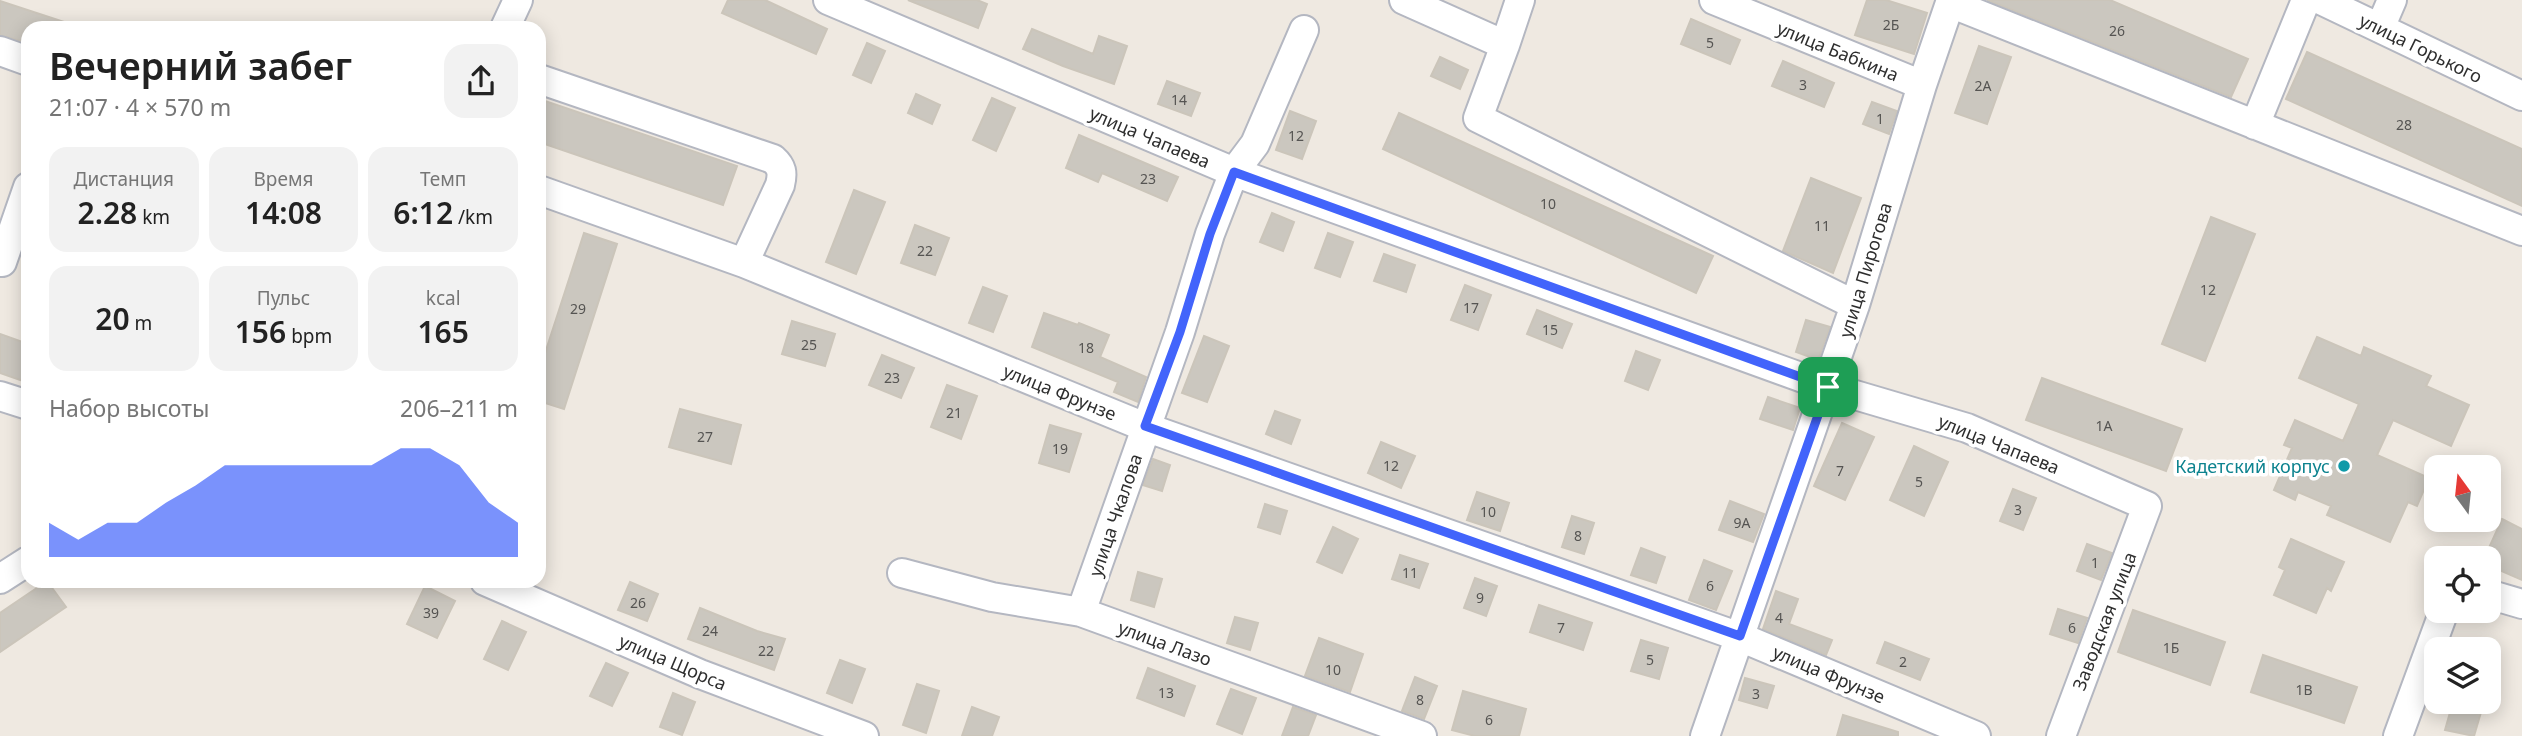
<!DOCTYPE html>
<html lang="ru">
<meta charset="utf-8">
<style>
:root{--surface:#fff;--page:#f2f2f2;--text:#222;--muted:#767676;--accent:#4264fb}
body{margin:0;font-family:"Noto Sans",sans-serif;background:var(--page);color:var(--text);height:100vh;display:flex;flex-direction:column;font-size:26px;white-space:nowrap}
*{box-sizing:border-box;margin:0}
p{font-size:23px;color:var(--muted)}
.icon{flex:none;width:38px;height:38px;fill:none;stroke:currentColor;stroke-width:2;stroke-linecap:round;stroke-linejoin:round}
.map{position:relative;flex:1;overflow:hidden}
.panel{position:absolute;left:21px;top:21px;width:525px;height:567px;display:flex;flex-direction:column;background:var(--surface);border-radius:21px;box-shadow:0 4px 18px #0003}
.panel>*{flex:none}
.needle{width:46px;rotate:345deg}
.controls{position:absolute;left:2424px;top:455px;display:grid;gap:14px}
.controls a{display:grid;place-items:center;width:77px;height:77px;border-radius:14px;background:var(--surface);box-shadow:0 4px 18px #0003;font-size:35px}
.pin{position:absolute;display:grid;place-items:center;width:60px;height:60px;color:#fff;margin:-30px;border-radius:14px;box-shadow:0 4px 10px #0006}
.round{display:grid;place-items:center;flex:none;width:74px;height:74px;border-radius:21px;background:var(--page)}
.summary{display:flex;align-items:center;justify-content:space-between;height:119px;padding:0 28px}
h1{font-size:38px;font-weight:600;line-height:52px}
.stats{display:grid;grid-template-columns:repeat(3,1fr);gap:10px;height:119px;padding:7px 28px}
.stats div{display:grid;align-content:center;border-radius:18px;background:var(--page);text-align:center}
.stats b{font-size:30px;font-weight:600}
.stats small{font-size:19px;font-weight:400}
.stats p{font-size:19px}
.chart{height:196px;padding:14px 28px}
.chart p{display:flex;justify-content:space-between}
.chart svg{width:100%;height:126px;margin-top:7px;fill:var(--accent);opacity:.7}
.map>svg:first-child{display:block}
</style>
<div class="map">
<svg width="2522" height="736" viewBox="0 0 2522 736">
<rect width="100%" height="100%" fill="#efe9e1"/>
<!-- building -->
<path fill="#cbc7bf" stroke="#cbc5ba" stroke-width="2" d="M 728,0 L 765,0 L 827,29 L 816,54 L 722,13 Z
M 908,0 L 977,0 L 987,4 L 978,28 Z
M 1867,0 L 1886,0 L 1927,13 L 1914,54 L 1855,35 Z
M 1987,0 L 2110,0 L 2248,59 L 2231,97 Z
M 0,1 L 73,25 L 72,28 L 28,28 L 28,43 L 0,35 Z
M 1691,19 L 1740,40 L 1730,64 L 1681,44 Z
M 1032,29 L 1093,54 L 1099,36 L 1127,46 L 1114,84 L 1063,66 L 1023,49 Z
M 867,43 L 885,51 L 871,83 L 853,75 Z
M 1979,46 L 2011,57 L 1987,124 L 1955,113 Z
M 2307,52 L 2522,149 L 2522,206 L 2286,99 Z
M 1440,57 L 1468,70 L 1460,89 L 1431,76 Z
M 1783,61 L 1834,83 L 1824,107 L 1772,86 Z
M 1167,81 L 1200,93 L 1191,116 L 1158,104 Z
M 916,94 L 940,105 L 932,124 L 908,113 Z
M 992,98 L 1015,108 L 996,151 L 973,140 Z
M 539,99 L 737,166 L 723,205 L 539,142 Z
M 1872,102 L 1897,111 L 1889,134 L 1863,124 Z
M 1290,111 L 1316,121 L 1302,159 L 1276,150 Z
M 1399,113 L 1713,256 L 1696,293 L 1383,149 Z
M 1079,135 L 1178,177 L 1167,201 L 1102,173 L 1098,182 L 1066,168 Z
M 1811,178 L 1861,198 L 1833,273 L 1783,251 Z
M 854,190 L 885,202 L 856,274 L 826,262 Z
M 1272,213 L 1294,222 L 1283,251 L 1260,242 Z
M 2211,217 L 2255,234 L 2205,361 L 2162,344 Z
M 915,225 L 949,238 L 935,275 L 901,263 Z
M 584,233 L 617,244 L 564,409 L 539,401 L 539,372 Z
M 1328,233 L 1353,242 L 1340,277 L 1315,268 Z
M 1384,254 L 1415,265 L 1406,292 L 1374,281 Z
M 1465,285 L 1491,295 L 1478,330 L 1451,320 Z
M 983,287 L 1007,296 L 993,332 L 969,323 Z
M 1537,310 L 1572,324 L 1562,348 L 1527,334 Z
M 1044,313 L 1078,325 L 1079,323 L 1109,335 L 1100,357 L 1146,377 L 1138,402 L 1114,392 L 1118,382 L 1032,347 Z
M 1806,320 L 1830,327 L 1818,360 L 1796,352 Z
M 792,321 L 835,334 L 825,366 L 782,354 Z
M 0,334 L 28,344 L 28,367 L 23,381 L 0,373 Z
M 1204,336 L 1229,346 L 1207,402 L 1182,393 Z
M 2317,337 L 2361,356 L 2364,347 L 2431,376 L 2426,386 L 2469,405 L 2451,446 L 2393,420 L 2377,455 L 2429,478 L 2417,506 L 2408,502 L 2390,542 L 2327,515 L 2331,506 L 2298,492 L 2295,500 L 2274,490 L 2292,448 L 2284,445 L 2295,420 L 2343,441 L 2359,404 L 2299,378 Z
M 1636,351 L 1660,360 L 1648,390 L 1625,381 Z
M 882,355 L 914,368 L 901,398 L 869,385 Z
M 2042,378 L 2182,429 L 2166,471 L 2026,420 Z
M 947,385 L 977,396 L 961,439 L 931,427 Z
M 1768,397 L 1800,408 L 1793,430 L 1760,419 Z
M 680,409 L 741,425 L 731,464 L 669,447 Z
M 1275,411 L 1300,420 L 1291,444 L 1266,434 Z
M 1842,423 L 1874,437 L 1845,500 L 1814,486 Z
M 1050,425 L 1081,434 L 1069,472 L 1039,463 Z
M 1381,442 L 1415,456 L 1401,488 L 1368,473 Z
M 1914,446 L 1948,462 L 1924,516 L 1890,500 Z
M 1153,459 L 1170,465 L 1162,491 L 1143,485 Z
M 2013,489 L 2036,498 L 2023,530 L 2000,521 Z
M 1477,492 L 1509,503 L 1500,531 L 1467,520 Z
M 1730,501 L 1764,514 L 1753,542 L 1719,530 Z
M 1265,504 L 1287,511 L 1280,534 L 1258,527 Z
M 1572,516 L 1594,523 L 1584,554 L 1562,547 Z
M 2502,519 L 2522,529 L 2522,580 L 2488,565 L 2488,550 Z
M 1333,527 L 1358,539 L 1342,573 L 1317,562 Z
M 2291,539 L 2344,562 L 2331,591 L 2327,588 L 2316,613 L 2274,595 L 2285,570 L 2279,567 Z
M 2087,544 L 2112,553 L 2101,580 L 2077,571 Z
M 1641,548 L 1665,557 L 1656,583 L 1631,575 Z
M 1400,555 L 1428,564 L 1419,588 L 1392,579 Z
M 1704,560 L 1732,571 L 1716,610 L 1689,600 Z
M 1138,572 L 1162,579 L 1154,607 L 1131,600 Z
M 1475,578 L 1497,586 L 1486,616 L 1464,608 Z
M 47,581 L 66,607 L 0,652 L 0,613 Z
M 630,582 L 658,594 L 647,621 L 618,610 Z
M 425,586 L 455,601 L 437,638 L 407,624 Z
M 1776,591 L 1798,599 L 1789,624 L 1832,640 L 1826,655 L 1763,629 Z
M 1539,605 L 1592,623 L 1583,650 L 1530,632 Z
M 700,608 L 757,631 L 785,639 L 774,670 L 688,639 Z
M 2058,609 L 2087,618 L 2078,643 L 2050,634 Z
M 2133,610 L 2225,642 L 2210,685 L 2118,652 Z
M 1235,617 L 1258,623 L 1250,650 L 1227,643 Z
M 502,621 L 526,632 L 508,670 L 484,659 Z
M 1319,638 L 1363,654 L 1350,692 L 1305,676 Z
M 1641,640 L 1668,648 L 1659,679 L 1631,671 Z
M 1885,642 L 1929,659 L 1920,680 L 1877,663 Z
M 2263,655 L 2357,687 L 2344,723 L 2251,692 Z
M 840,660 L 865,669 L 852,703 L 827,693 Z
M 606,663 L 628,673 L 612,706 L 590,696 Z
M 1148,668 L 1195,686 L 1184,716 L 1137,698 Z
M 1415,677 L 1437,686 L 1424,719 L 1402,711 Z
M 1745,678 L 1774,686 L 1767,708 L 1739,700 Z
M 917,684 L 939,691 L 926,733 L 903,725 Z
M 1231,689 L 1256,698 L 1242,734 L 1217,724 Z
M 1463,691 L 1526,709 L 1519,736 L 1475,736 L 1452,730 Z
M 673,693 L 695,702 L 682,735 L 660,727 Z
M 2453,702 L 2484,702 L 2474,736 L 2445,730 Z
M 972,707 L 999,717 L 992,736 L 962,736 Z
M 1293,707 L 1316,715 L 1308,736 L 1282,736 Z
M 1843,715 L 1898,732 L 1898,736 L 1837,736 Z"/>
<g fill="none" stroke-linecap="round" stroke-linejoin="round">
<!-- minor casing -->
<g stroke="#b4b7c1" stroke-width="32">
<path id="minor" d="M 828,0 L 1234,172 L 1828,387 L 1967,428 L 2147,506 L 2061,736
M 1404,0 L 1505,45 L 1520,0
M 1714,0 L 1922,85
M 2321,0 L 2522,96
M 1950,3 L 2522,231
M 505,28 L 518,0
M 2380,28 L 2392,0
M 1505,45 L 1478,118 L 1855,305
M 0,51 L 28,61
M 539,79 L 773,159 C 782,167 783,173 780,185 L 744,263
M 2255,125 L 2306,0
M 539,190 L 744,263 L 1145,427 L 1740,637 L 1976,736
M 0,261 L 2,262 L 28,187
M 0,396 L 28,405
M 902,573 L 992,597 L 1081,612 L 1422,736
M 0,579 L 28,561
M 485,581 L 700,674 L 864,736
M 2488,594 L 2522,604
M 1081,612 L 1180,332 L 1210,234 L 1234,172 L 1255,144 L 1304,30
M 1705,736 L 1855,305 L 1922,85 L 1951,0
M 2398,736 L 2444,611"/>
</g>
<!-- minor -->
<use href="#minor" stroke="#fff" stroke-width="28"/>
</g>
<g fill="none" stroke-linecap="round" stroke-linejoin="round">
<!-- route casing -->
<g stroke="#fff" stroke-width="14">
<path id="route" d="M 1234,172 L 1828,387 L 1740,636 L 1145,426 L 1180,332 L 1210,234 Z"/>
</g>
<!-- route -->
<use href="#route" stroke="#4264fb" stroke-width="9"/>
</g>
<!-- markers -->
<circle fill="#0f9aa8" stroke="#fff" stroke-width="2.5" cx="2344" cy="466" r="7"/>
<g text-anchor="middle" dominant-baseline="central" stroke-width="7" stroke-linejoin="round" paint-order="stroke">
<!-- number labels -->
<g font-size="14" fill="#555452">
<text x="1891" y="24">2Б</text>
<text x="2117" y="30">26</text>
<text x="1710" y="42">5</text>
<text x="1803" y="84">3</text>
<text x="1983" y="85">2А</text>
<text x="1179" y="99">14</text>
<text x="1880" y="118">1</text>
<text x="2404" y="124">28</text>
<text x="1296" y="135">12</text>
<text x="1148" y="178">23</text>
<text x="1548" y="203">10</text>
<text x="1822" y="225">11</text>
<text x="925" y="250">22</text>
<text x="2208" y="289">12</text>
<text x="1471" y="307">17</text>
<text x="578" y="308">29</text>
<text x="1550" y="329">15</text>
<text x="809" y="344">25</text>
<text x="1086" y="347">18</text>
<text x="892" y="377">23</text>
<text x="954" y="412">21</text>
<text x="2104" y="425">1А</text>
<text x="705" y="436">27</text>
<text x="1060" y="448">19</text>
<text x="1391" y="465">12</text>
<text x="1840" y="470">7</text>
<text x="1919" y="481">5</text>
<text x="2018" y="509">3</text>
<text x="1488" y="511">10</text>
<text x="1742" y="522">9А</text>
<text x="1578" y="535">8</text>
<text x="2095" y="562">1</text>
<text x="1410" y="572">11</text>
<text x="1710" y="585">6</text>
<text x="1480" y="597">9</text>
<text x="638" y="602">26</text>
<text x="431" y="612">39</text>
<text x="1779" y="617">4</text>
<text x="1561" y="627">7</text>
<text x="2072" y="627">6</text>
<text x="710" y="630">24</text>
<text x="2171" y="647">1Б</text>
<text x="766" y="650">22</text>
<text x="1650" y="659">5</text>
<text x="1903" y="661">2</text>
<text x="1333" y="669">10</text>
<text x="2304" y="689">1В</text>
<text x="1166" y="692">13</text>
<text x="1756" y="693">3</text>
<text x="1420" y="699">8</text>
<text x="1489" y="719">6</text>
</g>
<!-- street labels -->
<g font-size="18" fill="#2e2e2e" stroke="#fff">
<text transform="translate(2421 48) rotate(26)">улица Горького</text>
<text transform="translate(1838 51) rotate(22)">улица Бабкина</text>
<text transform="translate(1150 137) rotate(23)">улица Чапаева</text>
<text transform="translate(1865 270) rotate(-73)">улица Пирогова</text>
<text transform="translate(1060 392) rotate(22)">улица Фрунзе</text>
<text transform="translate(1999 444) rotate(22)">улица Чапаева</text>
<text transform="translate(1115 515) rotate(-71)">улица Чкалова</text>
<text transform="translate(2104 621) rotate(-69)">Заводская улица</text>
<text transform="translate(1165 643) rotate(20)">улица Лазо</text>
<text transform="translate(673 662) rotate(23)">улица Щорса</text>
<text transform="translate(1829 674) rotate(23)">улица Фрунзе</text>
</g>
<!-- culture labels -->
<g font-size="18" fill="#0d838f" stroke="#fff" text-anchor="end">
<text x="2330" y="466">Кадетский корпус</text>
</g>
</g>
</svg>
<div class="controls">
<a><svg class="needle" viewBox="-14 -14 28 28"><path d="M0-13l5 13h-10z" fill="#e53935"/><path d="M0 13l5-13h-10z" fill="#767676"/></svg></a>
<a><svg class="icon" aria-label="locate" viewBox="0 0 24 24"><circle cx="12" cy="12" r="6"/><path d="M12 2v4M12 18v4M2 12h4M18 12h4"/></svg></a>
<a><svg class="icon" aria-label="layers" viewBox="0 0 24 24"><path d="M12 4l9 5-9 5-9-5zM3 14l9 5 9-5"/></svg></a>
</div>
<div class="pin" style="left:1828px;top:387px;background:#1e9e55"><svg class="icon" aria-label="arrive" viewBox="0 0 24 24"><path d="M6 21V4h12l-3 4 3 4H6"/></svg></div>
<section class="panel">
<div class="summary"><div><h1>Вечерний забег</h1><p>21:07 · 4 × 570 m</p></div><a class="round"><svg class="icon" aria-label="share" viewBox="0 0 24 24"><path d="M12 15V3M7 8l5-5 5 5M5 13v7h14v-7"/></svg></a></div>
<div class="stats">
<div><p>Дистанция</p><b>2.28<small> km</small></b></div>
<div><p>Время</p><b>14:08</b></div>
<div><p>Темп</p><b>6:12<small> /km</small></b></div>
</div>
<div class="stats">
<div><b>20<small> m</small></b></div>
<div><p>Пульс</p><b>156<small> bpm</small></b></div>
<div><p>kcal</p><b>165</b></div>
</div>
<div class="chart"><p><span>Набор высоты</span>206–211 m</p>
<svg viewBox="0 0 160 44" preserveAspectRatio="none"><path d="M0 44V32L10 38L20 32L30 32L40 25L50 19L60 12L70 12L80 12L90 12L100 12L110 12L120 6L130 6L140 12L150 25L160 32V44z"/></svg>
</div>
</section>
</div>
